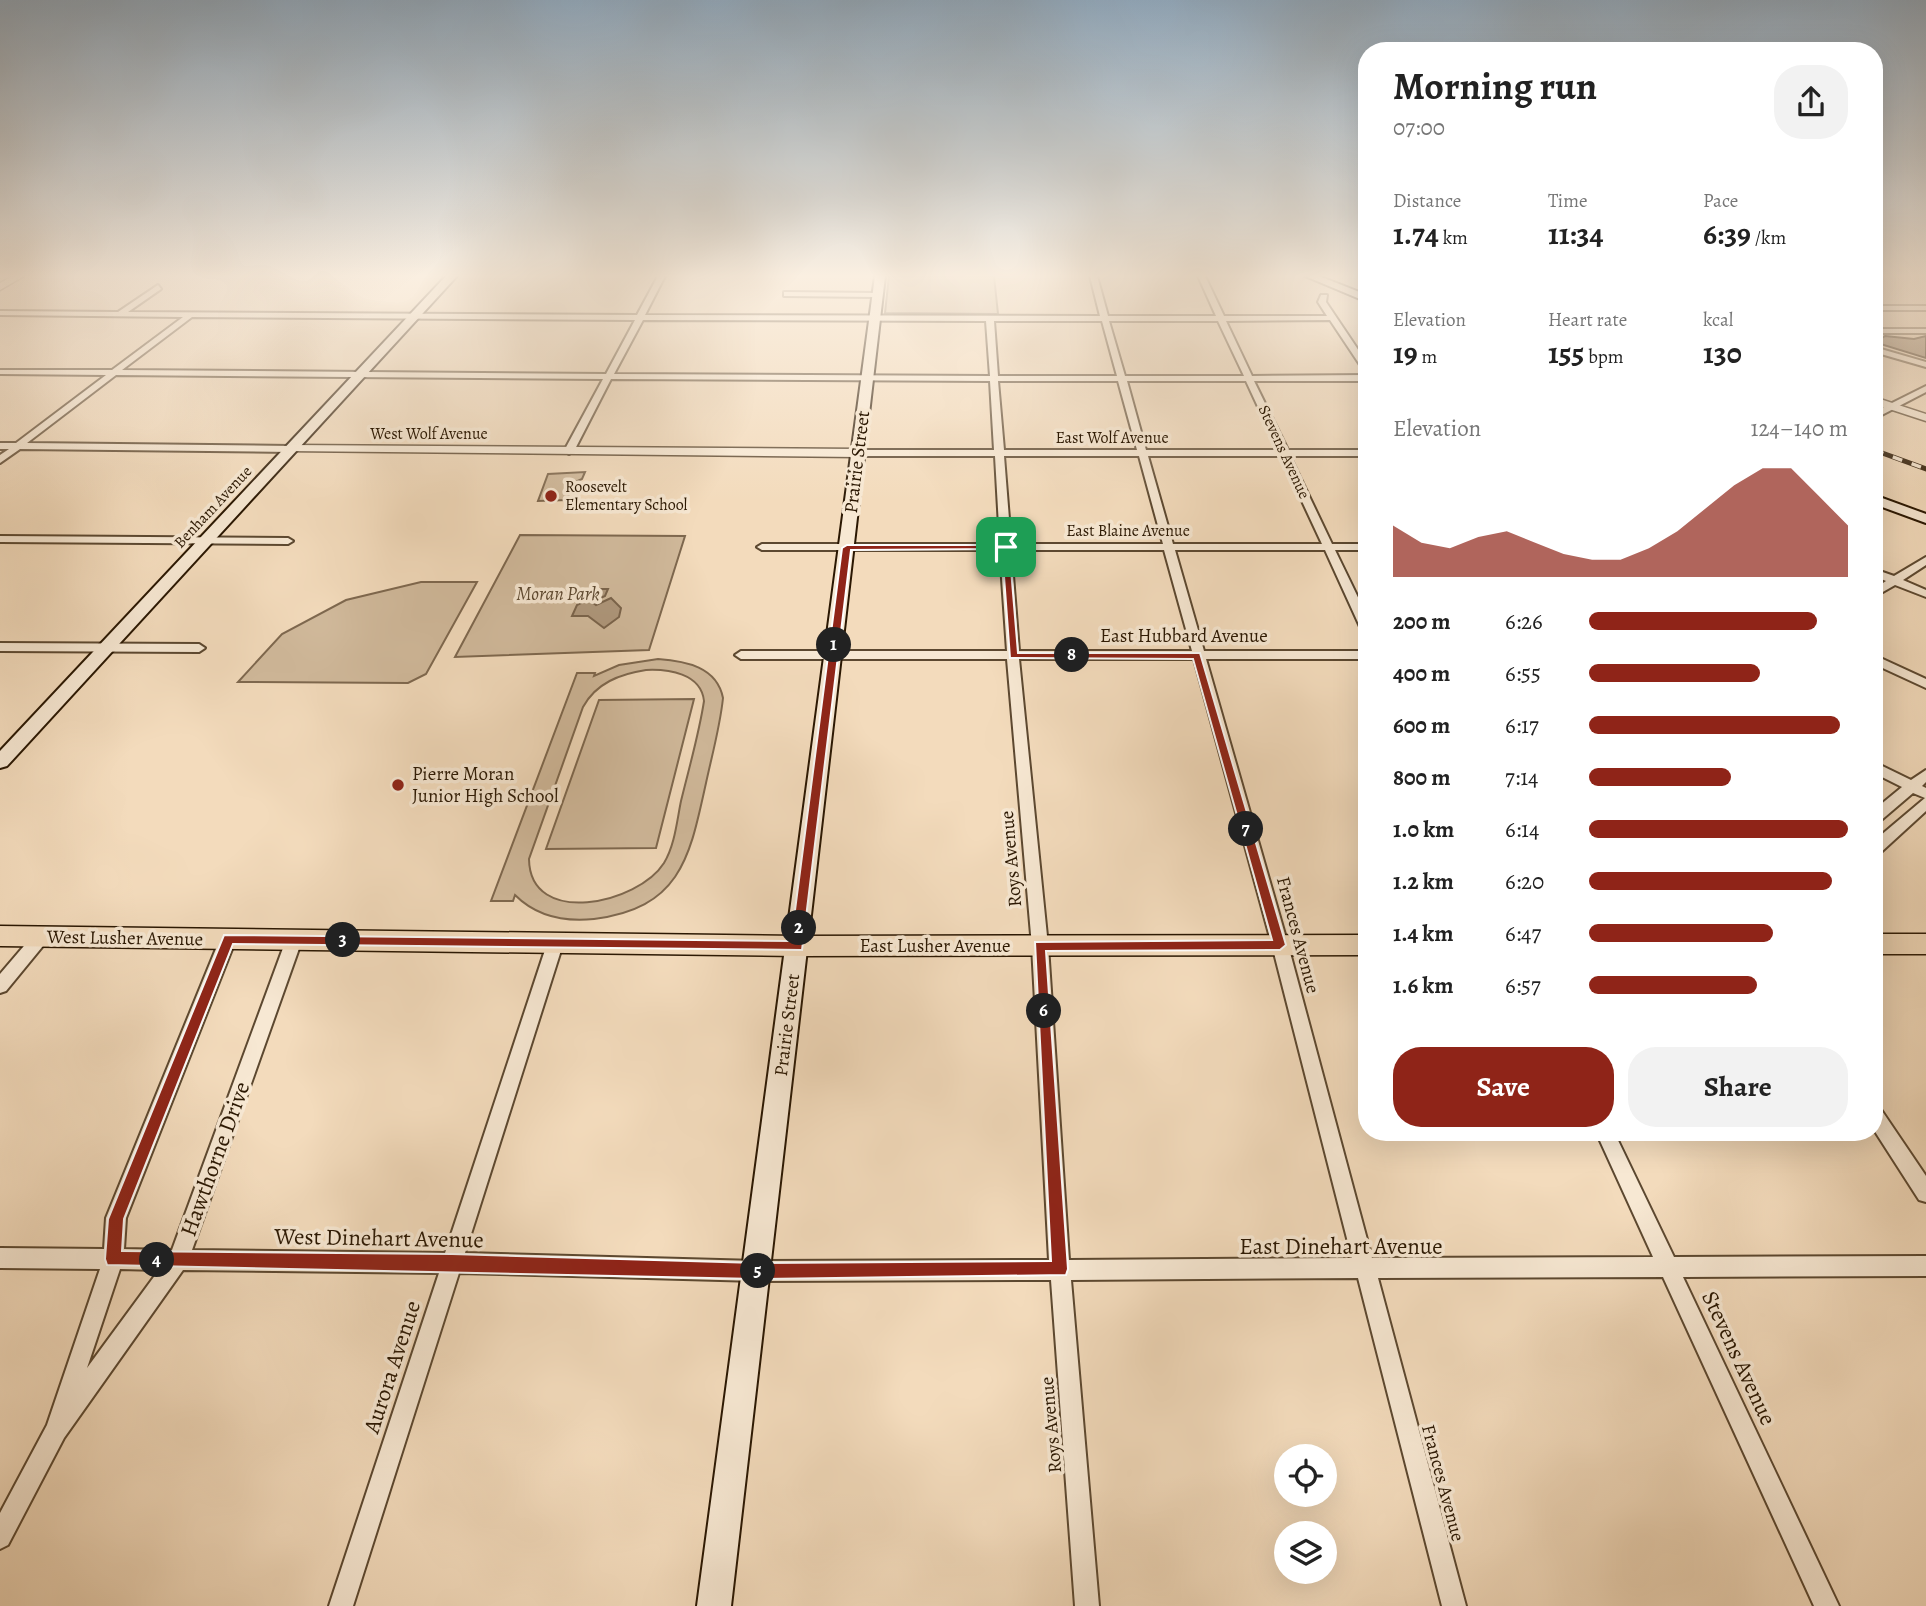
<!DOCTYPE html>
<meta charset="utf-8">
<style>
:root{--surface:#fff;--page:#f2f2f2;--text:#222;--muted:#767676;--accent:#8f2418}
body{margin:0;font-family:Alegreya,serif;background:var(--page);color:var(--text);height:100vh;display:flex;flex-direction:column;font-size:26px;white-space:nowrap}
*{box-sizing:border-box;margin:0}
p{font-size:23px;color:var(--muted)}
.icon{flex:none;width:38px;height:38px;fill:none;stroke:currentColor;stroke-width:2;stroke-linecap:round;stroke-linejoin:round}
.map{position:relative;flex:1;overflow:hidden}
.details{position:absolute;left:1358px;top:42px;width:525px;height:1099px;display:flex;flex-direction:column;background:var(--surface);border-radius:28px;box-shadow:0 7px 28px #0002}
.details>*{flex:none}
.fabs{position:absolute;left:1274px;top:1444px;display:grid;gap:14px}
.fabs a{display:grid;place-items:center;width:63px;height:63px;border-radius:50%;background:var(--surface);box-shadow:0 7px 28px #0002;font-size:35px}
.pin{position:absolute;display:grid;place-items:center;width:60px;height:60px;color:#fff;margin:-30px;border-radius:14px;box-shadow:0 4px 10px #0006}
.km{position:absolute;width:35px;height:35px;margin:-18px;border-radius:50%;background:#222;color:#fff;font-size:19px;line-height:35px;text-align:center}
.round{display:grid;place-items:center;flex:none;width:74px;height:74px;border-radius:28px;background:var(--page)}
.summary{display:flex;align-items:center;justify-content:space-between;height:119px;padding:0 35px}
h1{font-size:38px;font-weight:700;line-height:52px}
.stats{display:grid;grid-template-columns:repeat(3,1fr);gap:10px;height:119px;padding:7px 35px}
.stats div{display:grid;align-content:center}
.stats b{font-size:30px;font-weight:700}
.stats small{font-size:19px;font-weight:400}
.stats p{font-size:19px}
.chart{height:196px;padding:14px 35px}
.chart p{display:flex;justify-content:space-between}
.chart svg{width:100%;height:126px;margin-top:7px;fill:var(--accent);opacity:.7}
.primary-button{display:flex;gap:14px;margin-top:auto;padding:14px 35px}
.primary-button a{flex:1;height:80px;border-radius:28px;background:var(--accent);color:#fff;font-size:28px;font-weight:700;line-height:80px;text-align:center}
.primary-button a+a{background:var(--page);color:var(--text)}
ul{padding:0 35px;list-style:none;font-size:23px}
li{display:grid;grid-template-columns:112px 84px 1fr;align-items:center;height:52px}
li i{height:18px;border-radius:9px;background:var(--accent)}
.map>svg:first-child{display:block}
</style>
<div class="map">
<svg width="1926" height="1606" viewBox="0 0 1926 1606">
<rect width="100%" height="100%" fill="#f3dbbc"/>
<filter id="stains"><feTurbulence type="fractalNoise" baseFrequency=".00286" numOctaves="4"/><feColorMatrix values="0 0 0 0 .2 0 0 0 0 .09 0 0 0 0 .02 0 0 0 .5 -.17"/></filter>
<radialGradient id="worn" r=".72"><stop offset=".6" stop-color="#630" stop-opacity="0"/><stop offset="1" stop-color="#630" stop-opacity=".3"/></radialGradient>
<!-- green -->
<path fill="#d1ba9c" stroke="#7e684f" stroke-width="2" fill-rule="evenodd" d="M 889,276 L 994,276 L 998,314 L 885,313 Z
M 585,472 L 582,479 L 573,483 L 567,500 L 538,501 L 548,474 Z
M 520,535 L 685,536 L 649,650 L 455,657 Z
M 421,582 L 477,582 L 426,674 L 408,683 L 238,682 L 282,634 L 346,600 Z
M 658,659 C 686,661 717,667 723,698 C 720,727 712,755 706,783 C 690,855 682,908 594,919 C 565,922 537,917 515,895 L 513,901 L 491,901 L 577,673 L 595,673 L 594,676 L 619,665 ZM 646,670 C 668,669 701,673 704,701 C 699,734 689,768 681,801 C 677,820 675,845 664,863 C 638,904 530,928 529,859 L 583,707 C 596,683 620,674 646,670 Z
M 694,699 L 656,848 L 546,849 L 599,700 Z"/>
<!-- water -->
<path fill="#af987d" stroke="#7a644c" stroke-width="2" d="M 594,589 L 608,589 L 605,596 L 592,602 L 596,605 L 611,598 L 621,608 L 619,617 L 604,628 L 588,616 L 572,616 L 577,605 L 589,599 Z"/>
<!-- building -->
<path fill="#937d63" stroke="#2a1702" stroke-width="2" d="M 1885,336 L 1914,339 L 1926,336 L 1926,358 L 1874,342 Z"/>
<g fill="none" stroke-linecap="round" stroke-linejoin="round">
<!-- minor casing -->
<g stroke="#5c4830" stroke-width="4">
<path id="minor" d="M 658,276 L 665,276 L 645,315 L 1100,316 L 1090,276 L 1097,276 L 1108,316 L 1216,316 L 1198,276 L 1205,276 L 1224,316 L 1327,316 L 1318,302 L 1321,295 L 1327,295 L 1326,302 L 1367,363 L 1367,371 L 1364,371 L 1330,320 L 1226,321 L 1252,376 L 1367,375 L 1367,381 L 1254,381 L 1288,450 L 1367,450 L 1367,456 L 1290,456 L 1332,544 L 1367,544 L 1367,550 L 1335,550 L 1367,616 L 1367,632 L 1361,629 L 1325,550 L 1175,550 L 1204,651 L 1367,651 L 1367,659 L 1206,659 L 1288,945 L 1372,1258 L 1653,1257 L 1596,1132 L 1614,1132 L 1674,1257 L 1926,1256 L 1926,1276 L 1683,1277 L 1839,1606 L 1814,1606 L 1663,1277 L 1378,1278 L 1466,1606 L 1442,1606 L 1358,1278 L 1071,1280 L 1099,1606 L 1075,1606 L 1051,1280 L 757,1281 L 459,1273 L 353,1606 L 329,1606 L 439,1273 L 183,1270 L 64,1438 L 8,1545 L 0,1549 L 0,1513 L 47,1425 L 100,1269 L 0,1268 L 0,1248 L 104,1249 L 106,1218 L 220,939 L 222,935 L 228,933 L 234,935 L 236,939 L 126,1218 L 124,1249 L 172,1250 L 286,940 L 288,936 L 294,934 L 300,936 L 302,940 L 192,1250 L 445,1253 L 547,944 L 549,940 L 555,938 L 561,940 L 563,944 L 465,1253 L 757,1261 L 1049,1260 L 1032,946 L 1007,659 L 741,659 L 735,655 L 741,651 L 1007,651 L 1000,550 L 762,550 L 757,547 L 762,544 L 1000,544 L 995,456 L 858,456 L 853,453 L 858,450 L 994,450 L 990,381 L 611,379 L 574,451 L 569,454 L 564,451 L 603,379 L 116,375 L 27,443 L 291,446 L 296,449 L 291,452 L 20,449 L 0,463 L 0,455 L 9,449 L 0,449 L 0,443 L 16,443 L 106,375 L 0,374 L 0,370 L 112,370 L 183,317 L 0,315 L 0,311 L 118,312 L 158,285 L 161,289 L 128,312 L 637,315 ZM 192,317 L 635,320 L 606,374 L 122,370 ZM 643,320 L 986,321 L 990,376 L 614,374 ZM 994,321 L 1102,321 L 1117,376 L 998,376 ZM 1109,321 L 1218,321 L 1244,376 L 1125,376 ZM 998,381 L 1118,381 L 1137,450 L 1004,450 ZM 1127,381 L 1246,381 L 1278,450 L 1146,450 ZM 1004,456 L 1139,456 L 1163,544 L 1011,544 ZM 1148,456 L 1281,456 L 1322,544 L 1173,544 ZM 1011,550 L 1164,550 L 1192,651 L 1019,651 ZM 1019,659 L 1194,659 L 1272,945 L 1352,1258 L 1069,1260 L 1048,946 ZM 120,1269 L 159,1270 L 87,1368 Z
M 787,292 L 877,293 L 881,295 L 877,297 L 784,296 L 784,292 Z
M 1874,306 L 1926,306 L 1926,310 L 1874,310 Z
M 1874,329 L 1926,329 L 1926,333 L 1874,333 Z
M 1874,347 L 1926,362 L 1926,367 L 1874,352 Z
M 1926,386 L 1926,392 L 1874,419 L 1874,412 Z
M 0,536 L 288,538 L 293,541 L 288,544 L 0,542 Z
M 1926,557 L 1926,565 L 1903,580 L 1926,590 L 1926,597 L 1895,585 L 1874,597 L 1874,589 L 1886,581 L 1874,576 L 1874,569 L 1894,576 Z
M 0,643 L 199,644 L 205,648 L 199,652 L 0,651 Z
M 1874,655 L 1926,679 L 1926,688 L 1874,664 Z
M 1874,762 L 1911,780 L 1926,770 L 1926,782 L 1922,786 L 1926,788 L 1926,811 L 1879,854 L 1874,855 L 1874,841 L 1925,798 L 1913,793 L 1879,822 L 1874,823 L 1874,810 L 1902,787 L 1874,773 Z
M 41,931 L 47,933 L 49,937 L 47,941 L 6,991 L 0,993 L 0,974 L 35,933 Z
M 1874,1106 L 1880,1108 L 1926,1176 L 1926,1202 L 1919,1200 L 1874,1130 Z"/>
</g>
<!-- tertiary casing -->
<g stroke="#5c4830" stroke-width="3">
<path id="tertiary" d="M 13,276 L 24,276 L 0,290 L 0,283 Z
M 1874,397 L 1926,414 L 1926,421 L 1874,404 Z
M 291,445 L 858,449 L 864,453 L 858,457 L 287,451 L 287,447 Z"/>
</g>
<!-- secondary casing -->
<g stroke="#2a1702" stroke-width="4">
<path id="secondary" d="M 446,276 L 457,276 L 7,766 L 0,768 L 0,751 Z
M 875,276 L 885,276 L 731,1606 L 697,1606 Z
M 1305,276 L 1319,276 L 1367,295 L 1367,302 Z
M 1874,495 L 1926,514 L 1926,523 L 1874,504 Z"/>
</g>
<!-- primary casing -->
<g stroke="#2a1702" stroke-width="3">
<path id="primary" d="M 0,926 L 797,936 L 1367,935 L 1367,955 L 797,956 L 0,946 Z
M 1874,934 L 1926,934 L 1926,954 L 1874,954 Z"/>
</g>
<!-- minor -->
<use href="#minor" fill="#f7e8d3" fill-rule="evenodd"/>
<!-- tertiary -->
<use href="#tertiary" fill="#f7e8d3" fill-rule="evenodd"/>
<!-- secondary -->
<use href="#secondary" fill="#f7e8d3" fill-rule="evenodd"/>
<!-- primary -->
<use href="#primary" fill="#f3dbbc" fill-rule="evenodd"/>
<!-- rail casing -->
<g stroke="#2a1702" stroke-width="5">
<path id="rail" d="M 1874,450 L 1926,469"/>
</g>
<!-- rail -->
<use href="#rail" stroke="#f7e8d3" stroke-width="3.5" stroke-dasharray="10" stroke-linecap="butt"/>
</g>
<!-- sky -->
<linearGradient id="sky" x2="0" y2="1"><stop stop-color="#91a9bd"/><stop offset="0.55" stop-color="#faefe1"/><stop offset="1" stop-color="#faefe1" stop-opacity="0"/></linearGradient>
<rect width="1926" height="501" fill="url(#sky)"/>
<!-- route -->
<path fill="#8f2418" stroke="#fff" stroke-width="2" fill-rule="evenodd" d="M 1009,545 L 1018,653 L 1200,653 L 1286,945 L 1280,950 L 1046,951 L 1068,1269 L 1066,1275 L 757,1279 L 107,1265 L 105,1259 L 108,1219 L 224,935 L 791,941 L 842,548 L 847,545 ZM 1002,549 L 1010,658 L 1193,659 L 1272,940 L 1035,942 L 1051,1261 L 757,1263 L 452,1254 L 122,1251 L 124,1219 L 233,944 L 802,950 L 851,550 Z"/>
<!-- markers -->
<g fill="#8f2418" stroke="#f7e8d3" stroke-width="2.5">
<circle cx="551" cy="496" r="7"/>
<circle cx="398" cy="785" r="7"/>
</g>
<g text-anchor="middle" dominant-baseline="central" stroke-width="7" stroke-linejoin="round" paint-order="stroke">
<!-- far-street labels -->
<g font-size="16" fill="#2a1702" stroke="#f7e8d3">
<text x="429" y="434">West Wolf Avenue</text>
<text x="1112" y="438">East Wolf Avenue</text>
<text transform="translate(1284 452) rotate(65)">Stevens Avenue</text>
<text transform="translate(213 507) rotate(-47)">Benham Avenue</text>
<text x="1128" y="531">East Blaine Avenue</text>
</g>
<!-- far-poi labels -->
<g font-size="16" fill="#2a1702" stroke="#f7e8d3" text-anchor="start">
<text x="565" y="487">Roosevelt<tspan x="565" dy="18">Elementary School</tspan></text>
</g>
<!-- street labels -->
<g font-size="19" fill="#2a1702" stroke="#f7e8d3">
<text transform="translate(857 462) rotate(-83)">Prairie Street</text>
<text x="1184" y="636">East Hubbard Avenue</text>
<text transform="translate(1011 859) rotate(-95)">Roys Avenue</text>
<text transform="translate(1298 935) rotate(75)">Frances Avenue</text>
<text transform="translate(125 938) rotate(1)">West Lusher Avenue</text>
<text x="935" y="946">East Lusher Avenue</text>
<text transform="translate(787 1025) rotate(-83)">Prairie Street</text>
<text transform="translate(1051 1425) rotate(-95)">Roys Avenue</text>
<text transform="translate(1443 1483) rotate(75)">Frances Avenue</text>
</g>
<!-- park labels -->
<g font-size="19" font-style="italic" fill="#5c4830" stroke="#f7e8d3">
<text x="558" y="594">Moran Park</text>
</g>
<!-- poi labels -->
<g font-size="19" fill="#2a1702" stroke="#f7e8d3" text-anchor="start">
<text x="412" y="774">Pierre Moran<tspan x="412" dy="22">Junior High School</tspan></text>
</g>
<!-- near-street labels -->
<g font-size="23" fill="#2a1702" stroke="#f7e8d3">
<text transform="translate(215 1159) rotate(-70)">Hawthorne Drive</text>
<text transform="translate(379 1238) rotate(1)">West Dinehart Avenue</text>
<text x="1341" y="1246">East Dinehart Avenue</text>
<text transform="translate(1739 1358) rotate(65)">Stevens Avenue</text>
<text transform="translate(392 1367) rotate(-72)">Aurora Avenue</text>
</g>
</g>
<rect width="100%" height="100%" filter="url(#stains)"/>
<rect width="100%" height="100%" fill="url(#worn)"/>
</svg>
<div class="fabs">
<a><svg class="icon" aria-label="locate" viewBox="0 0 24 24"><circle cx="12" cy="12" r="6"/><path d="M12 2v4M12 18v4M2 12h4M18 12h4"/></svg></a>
<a><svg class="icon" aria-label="layers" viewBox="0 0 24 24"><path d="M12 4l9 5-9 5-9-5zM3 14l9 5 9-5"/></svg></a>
</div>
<div class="pin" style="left:1006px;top:547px;background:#1e9e55"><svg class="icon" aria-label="arrive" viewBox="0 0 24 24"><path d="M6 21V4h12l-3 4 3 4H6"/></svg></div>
<b class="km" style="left:834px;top:645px">1</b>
<b class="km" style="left:799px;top:928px">2</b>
<b class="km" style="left:343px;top:940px">3</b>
<b class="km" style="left:157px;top:1260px">4</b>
<b class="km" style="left:758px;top:1271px">5</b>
<b class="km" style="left:1044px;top:1011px">6</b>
<b class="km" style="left:1246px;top:829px">7</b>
<b class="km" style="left:1072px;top:655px">8</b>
<section class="details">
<div class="summary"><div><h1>Morning run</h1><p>07:00</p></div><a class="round"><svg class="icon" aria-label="share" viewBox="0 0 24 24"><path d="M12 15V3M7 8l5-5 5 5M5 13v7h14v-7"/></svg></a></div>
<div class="stats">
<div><p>Distance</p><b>1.74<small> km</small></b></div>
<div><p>Time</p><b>11:34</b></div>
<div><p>Pace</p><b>6:39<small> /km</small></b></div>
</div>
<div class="stats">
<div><p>Elevation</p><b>19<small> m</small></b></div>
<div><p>Heart rate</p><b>155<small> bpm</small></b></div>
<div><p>kcal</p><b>130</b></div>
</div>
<div class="chart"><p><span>Elevation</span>124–140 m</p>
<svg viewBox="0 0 160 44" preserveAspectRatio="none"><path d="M0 44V26L10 32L20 34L30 30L40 28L50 32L60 36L70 38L80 38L90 34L100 28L110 20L120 12L130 6L140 6L150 16L160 26V44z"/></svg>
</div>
<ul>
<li><b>200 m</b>6:26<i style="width:88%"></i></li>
<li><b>400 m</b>6:55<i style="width:66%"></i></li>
<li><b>600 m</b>6:17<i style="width:97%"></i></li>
<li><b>800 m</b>7:14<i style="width:55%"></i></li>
<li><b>1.0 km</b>6:14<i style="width:100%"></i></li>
<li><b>1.2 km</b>6:20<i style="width:94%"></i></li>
<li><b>1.4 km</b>6:47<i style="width:71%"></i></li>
<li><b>1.6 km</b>6:57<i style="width:65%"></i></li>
</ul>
<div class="primary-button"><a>Save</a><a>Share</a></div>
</section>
</div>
